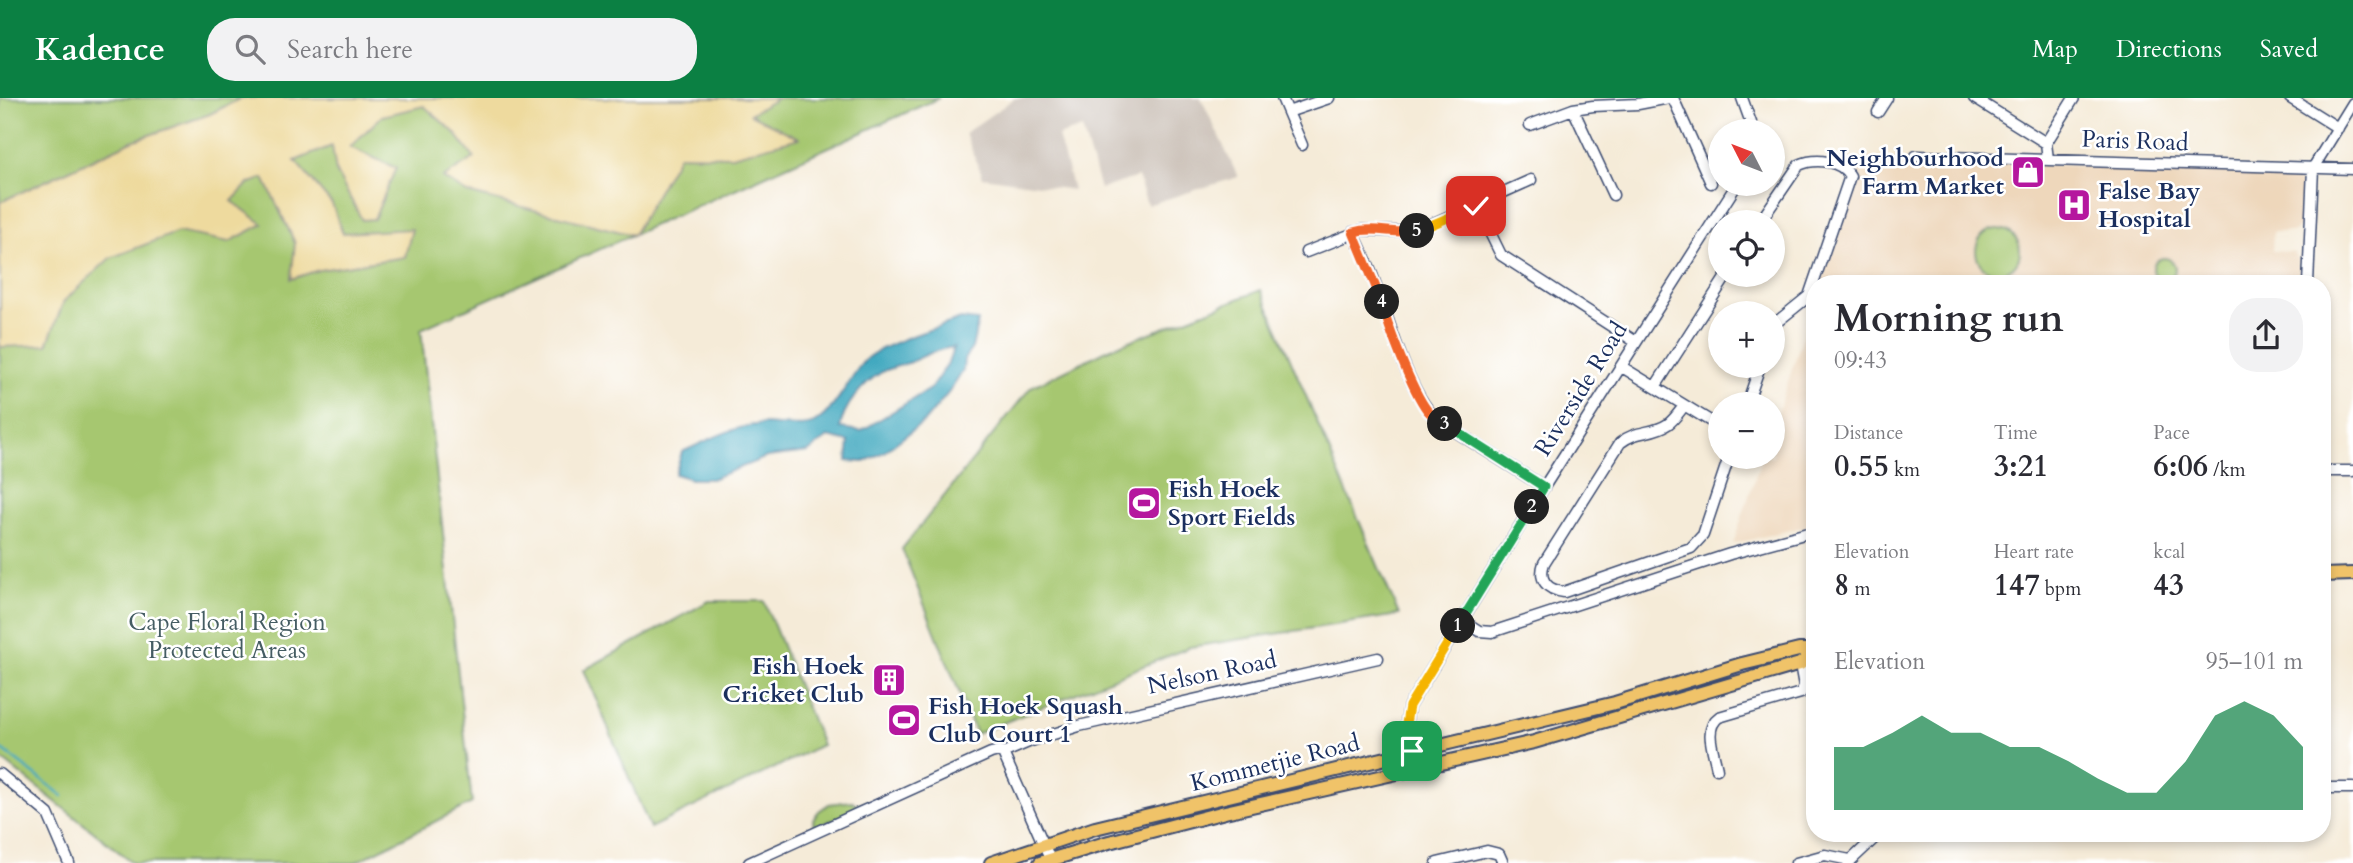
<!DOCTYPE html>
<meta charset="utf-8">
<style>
:root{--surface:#fff;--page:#f2f2f3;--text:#2b2b33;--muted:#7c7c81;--accent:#0b8043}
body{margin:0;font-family:Cardo,serif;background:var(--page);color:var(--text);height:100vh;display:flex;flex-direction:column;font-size:26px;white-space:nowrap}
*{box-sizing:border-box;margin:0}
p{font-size:23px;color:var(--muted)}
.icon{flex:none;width:38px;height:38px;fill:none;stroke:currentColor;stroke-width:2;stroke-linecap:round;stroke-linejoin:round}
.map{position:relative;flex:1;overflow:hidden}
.details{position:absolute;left:1806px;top:177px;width:525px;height:567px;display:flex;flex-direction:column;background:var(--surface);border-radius:28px;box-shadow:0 4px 10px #0003}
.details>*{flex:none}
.needle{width:46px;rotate:312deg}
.buttons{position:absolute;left:1708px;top:21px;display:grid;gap:14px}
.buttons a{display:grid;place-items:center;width:77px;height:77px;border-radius:50%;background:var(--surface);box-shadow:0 4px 10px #0003;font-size:35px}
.pin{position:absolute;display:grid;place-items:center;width:60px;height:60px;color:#fff;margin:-30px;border-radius:14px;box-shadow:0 4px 10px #0006}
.km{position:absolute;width:35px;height:35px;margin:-18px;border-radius:50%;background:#222;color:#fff;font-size:19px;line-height:35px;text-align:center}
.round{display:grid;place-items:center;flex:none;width:74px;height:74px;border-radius:28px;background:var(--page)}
.overview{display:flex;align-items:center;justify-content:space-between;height:119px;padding:0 28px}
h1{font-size:38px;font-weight:600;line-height:52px}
.metrics{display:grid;grid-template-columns:repeat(3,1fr);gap:10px;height:119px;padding:7px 28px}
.metrics div{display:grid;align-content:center}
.metrics b{font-size:30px;font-weight:600}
.metrics small{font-size:19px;font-weight:400}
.metrics p{font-size:19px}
.chart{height:196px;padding:14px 28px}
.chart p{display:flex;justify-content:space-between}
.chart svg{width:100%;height:126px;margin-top:7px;fill:var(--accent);opacity:.7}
header{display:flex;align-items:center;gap:42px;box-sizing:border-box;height:98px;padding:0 35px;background:var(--accent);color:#fff}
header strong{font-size:33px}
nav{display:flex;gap:38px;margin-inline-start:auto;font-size:24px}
.search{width:490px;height:63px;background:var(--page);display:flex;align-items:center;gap:18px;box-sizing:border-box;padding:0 24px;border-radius:28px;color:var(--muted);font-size:26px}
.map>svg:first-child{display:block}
</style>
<header>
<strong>Kadence</strong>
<div class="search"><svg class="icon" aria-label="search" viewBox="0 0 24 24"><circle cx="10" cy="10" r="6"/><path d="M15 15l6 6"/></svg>Search here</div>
<nav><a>Map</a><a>Directions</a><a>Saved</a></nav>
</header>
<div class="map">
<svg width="2353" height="765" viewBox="0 0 2353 765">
<rect width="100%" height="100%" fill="#fff"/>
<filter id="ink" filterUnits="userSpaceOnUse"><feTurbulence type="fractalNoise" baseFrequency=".0143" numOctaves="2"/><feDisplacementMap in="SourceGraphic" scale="14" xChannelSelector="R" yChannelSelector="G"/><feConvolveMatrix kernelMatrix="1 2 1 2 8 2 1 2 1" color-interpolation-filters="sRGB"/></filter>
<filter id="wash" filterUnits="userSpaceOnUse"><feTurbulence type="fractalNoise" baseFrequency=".00686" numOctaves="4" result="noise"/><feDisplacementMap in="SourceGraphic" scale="28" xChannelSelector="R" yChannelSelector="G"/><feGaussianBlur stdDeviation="1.57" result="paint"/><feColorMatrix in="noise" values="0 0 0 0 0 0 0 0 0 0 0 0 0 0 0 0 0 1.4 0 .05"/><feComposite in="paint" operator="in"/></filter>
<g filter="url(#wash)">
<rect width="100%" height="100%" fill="#f5ebd8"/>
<!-- built -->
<path fill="#eed7bb" d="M 1863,60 L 2290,76 L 2303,89 L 2301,126 L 2294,134 L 2273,134 L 2272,153 L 2293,154 L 2299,162 L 2299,185 L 1821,186 Z
M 1815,203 L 1815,426 L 1733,446 L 1762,359 L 1773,359 L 1773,328 Z"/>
<!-- industrial -->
<path fill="#ccc2b9" d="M 1015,0 L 1201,0 L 1238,79 L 1147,107 L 1138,79 L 1100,91 L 1082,30 L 1058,38 L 1073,92 L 983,79 L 965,35 Z"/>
<!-- green -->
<path fill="#a6c76f" stroke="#607b66" stroke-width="2" d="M 0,0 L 939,0 L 421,231 L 472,705 L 354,765 L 133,765 L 0,660 Z
M1976 153a22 22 0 1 1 44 0a22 22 0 1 1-44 0Z
M2153 171a11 11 0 1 1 22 0a11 11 0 1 1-22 0Z
M 1261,192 L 1399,517 L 1190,549 L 976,636 L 902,451 L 1031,289 L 1109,251 Z
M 709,503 L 764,503 L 822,647 L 650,730 L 584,572 Z
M 852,703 L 856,707 L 867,704 L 869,706 L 814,730 L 813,721 L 819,713 L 829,706 Z"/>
<!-- sand -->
<path fill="#eeda9e" stroke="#84847e" stroke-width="2" d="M 241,0 L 778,0 L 750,16 L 799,40 L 732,58 L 679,57 L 633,137 L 467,95 L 443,80 L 474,60 L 455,35 L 424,8 L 382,18 L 350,49 L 396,70 L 374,121 L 362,122 L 336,74 L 332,48 L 295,63 L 332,106 L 343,135 L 412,131 L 405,159 L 319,172 L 291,181 L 295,145 L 264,80 L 248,86 L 232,103 L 263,126 L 229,144 L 178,134 L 110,160 L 64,203 L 47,247 L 0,249 L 0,104 L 132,43 L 210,16 Z"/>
<!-- water -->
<path fill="#3fa8bf" stroke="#2d6c8e" stroke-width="2" fill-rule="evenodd" d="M 961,221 L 978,223 L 972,250 L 964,261 L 963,273 L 950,293 L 925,323 L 884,354 L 864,364 L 847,363 L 849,344 L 828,339 L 808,354 L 767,359 L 711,381 L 691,381 L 675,376 L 682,354 C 709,342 736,326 767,326 C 778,327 806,330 814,325 C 837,311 847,283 864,263 C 877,247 940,229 961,221 ZM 954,249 L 948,265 L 931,290 L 861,333 L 840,330 C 843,309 863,285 882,274 C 890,270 899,268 908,265 C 924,258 937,251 954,249 Z"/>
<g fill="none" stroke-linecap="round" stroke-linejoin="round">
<!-- stream -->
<path stroke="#3fa8bf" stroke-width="2.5" d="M 0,650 L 63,698"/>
</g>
</g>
<g filter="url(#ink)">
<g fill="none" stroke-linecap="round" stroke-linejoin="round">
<!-- minor casing -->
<g stroke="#3c4b70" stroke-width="13">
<path id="minor" d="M 1282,0 L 1302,47
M 1673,0 L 1711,85
M 1742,0 L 1754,33
M 1974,0 L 2046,45
M 2290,0 L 2338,30
M 1573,11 L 1613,97
M 1288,14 L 1329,0
M 1878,14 L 1887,0
M 1530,27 L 1573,11 L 1593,8 L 1638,6 L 1669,0
M 1916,58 L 2353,71
M 2048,61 L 2046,45 L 2074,0
M 1477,108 L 1501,157 L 1636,244
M 1760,124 L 1799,67 C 1815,60 1841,62 1850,78 L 1809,198 L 1778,223 L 1773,230
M 1353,134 C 1361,151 1369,167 1375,185 C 1389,221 1409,300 1439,323 L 1544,389
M 1306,154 L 1362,132 L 1414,134 L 1531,82
M 2308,186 L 2313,70 L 2353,5
M 1622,269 L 1720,329
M 1655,289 L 1727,177
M 1747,306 L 1760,268
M 1684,308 C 1679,314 1675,321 1668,326 C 1652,337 1637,331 1620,345 L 1544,465 C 1538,482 1547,492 1564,494 L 1691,450 L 1703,437 L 1729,359
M 2322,373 L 2353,373
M 1462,522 L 1479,533 L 1492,534 L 1730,456 L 1815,433
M 1003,655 L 1050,761
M 1417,671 L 1406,626 L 1409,608 L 1544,389 L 1737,86
M 1717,671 C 1714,654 1703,630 1719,619 L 1801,595 L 1804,588 L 1800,566
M 0,676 L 48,716 L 69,765
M 2322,690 L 2353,690
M 749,765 L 991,655 L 999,653 L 1003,655 L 1031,643 L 1079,628 L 1378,560
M 1437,765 L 1487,753 L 1499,756 L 1503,765
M 1796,765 L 1825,757 L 1850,762
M 1848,765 L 1880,735"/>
</g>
<!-- major casing -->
<g stroke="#3c4b70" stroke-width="16">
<path id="major" d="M 2322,477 L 2353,476
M 991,765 L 1095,730 L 1615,605 L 1742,566 L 1799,552 L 1815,552
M 1040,765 L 1109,744 L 1225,714 L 1534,644 L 1800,566 L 1815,554"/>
</g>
<!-- minor -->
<use href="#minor" stroke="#fff" stroke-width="10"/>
<!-- major -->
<use href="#major" stroke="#f0c369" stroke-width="12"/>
</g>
</g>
<g fill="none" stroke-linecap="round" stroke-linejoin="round" filter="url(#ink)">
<!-- split-1 casing -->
<g stroke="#fff" stroke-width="14">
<path id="split-1" d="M 1412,653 L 1406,626 L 1409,608 L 1458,528"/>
</g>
<!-- split-2 casing -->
<g stroke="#fff" stroke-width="14">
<path id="split-2" d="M 1458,528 L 1532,409"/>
</g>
<!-- split-3 casing -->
<g stroke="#fff" stroke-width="14">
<path id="split-3" d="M 1445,326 L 1544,389 L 1532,409"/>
</g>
<!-- split-4 casing -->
<g stroke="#fff" stroke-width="14">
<path id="split-4" d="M 1382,204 C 1388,230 1412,292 1427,312 C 1432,318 1439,322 1445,326"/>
</g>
<!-- split-5 casing -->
<g stroke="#fff" stroke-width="14">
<path id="split-5" d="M 1382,204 L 1353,134 C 1375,128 1395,137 1417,133"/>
</g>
<!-- split-6 casing -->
<g stroke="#fff" stroke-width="14">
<path id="split-6" d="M 1417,133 L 1476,108"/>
</g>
<!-- split-1 -->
<use href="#split-1" stroke="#f5b400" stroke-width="9"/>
<!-- split-2 -->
<use href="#split-2" stroke="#22a559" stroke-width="9"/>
<!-- split-3 -->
<use href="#split-3" stroke="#22a559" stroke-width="9"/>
<!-- split-4 -->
<use href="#split-4" stroke="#f0652b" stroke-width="9"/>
<!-- split-5 -->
<use href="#split-5" stroke="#f0652b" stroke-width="9"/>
<!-- split-6 -->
<use href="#split-6" stroke="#f5b400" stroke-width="9"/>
</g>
<!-- icons -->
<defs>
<g id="shop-square" transform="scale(1.75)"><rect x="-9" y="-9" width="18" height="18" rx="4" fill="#b5179e" stroke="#fff"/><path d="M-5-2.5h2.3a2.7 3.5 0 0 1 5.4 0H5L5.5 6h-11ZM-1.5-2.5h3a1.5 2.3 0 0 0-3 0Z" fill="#fff"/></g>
<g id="hospital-square" transform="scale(1.75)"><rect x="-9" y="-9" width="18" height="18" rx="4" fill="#b5179e" stroke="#fff"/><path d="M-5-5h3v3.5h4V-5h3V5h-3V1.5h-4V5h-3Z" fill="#fff"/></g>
<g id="stadium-square" transform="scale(1.75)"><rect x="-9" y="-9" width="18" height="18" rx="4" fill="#b5179e" stroke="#fff"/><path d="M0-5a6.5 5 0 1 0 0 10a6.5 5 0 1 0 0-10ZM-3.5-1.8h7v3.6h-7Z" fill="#fff"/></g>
<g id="building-square" transform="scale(1.75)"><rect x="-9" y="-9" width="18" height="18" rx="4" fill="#b5179e" stroke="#fff"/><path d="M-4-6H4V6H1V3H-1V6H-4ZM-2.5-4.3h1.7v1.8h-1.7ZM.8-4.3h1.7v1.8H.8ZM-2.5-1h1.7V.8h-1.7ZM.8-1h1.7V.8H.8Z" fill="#fff"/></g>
</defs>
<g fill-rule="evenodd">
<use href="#shop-square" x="2028" y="74"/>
<use href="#hospital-square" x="2074" y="107"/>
<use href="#stadium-square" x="1144" y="405"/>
<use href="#building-square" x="889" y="582"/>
<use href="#stadium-square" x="904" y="622"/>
</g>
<g text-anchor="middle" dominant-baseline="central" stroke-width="5" stroke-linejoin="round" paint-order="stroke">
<!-- street labels -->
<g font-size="24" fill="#1b2f5e" stroke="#fff">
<text transform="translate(2135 43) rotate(2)">Paris Road</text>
<text transform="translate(1581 291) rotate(-58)">Riverside Road</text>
<text transform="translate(1212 575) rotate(-12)">Nelson Road</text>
<text transform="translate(1275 665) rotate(-14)">Kommetjie Road</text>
</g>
<!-- poi labels -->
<g font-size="24" font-weight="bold" fill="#1b2f5e" stroke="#fff" text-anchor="start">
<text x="2004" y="60" text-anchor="end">Neighbourhood<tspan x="2004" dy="28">Farm Market</tspan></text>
<text x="2098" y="93">False Bay<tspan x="2098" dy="28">Hospital</tspan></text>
<text x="1168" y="391">Fish Hoek<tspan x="1168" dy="28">Sport Fields</tspan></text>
<text x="864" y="568" text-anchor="end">Fish Hoek<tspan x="864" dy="28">Cricket Club</tspan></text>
<text x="928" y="608">Fish Hoek Squash<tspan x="928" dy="28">Club Court 1</tspan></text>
</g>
<!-- park labels -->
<g font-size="24" fill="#455d63" stroke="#fff">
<text x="227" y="524">Cape Floral Region<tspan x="227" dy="28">Protected Areas</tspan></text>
</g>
</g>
</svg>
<div class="buttons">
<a><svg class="needle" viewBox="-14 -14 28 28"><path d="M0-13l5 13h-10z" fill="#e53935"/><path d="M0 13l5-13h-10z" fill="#7c7c81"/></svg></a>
<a><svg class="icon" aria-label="locate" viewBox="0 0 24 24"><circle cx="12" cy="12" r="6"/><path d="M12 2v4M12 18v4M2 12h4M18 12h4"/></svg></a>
<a>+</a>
<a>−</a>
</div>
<div class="pin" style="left:1412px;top:653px;background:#1e9e55"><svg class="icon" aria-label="arrive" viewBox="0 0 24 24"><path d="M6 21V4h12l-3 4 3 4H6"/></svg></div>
<div class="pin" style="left:1476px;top:108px;background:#d93025"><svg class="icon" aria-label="check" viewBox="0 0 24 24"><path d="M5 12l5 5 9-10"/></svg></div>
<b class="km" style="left:1458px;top:528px">1</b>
<b class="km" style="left:1532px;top:409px">2</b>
<b class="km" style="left:1445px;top:326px">3</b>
<b class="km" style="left:1382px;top:204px">4</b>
<b class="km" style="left:1417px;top:133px">5</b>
<section class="details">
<div class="overview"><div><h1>Morning run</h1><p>09:43</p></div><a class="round"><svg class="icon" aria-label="share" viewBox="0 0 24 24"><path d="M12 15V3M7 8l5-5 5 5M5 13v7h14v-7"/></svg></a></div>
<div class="metrics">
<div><p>Distance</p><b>0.55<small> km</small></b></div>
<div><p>Time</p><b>3:21</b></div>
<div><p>Pace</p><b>6:06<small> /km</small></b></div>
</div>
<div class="metrics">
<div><p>Elevation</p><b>8<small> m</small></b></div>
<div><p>Heart rate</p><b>147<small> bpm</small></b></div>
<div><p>kcal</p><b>43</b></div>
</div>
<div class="chart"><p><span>Elevation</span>95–101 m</p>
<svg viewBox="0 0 160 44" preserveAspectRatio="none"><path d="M0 44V22L10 22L20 17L30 11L40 17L50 17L60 22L70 22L80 27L90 33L100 38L110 38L120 27L130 11L140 6L150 11L160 22V44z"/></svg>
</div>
</section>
</div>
